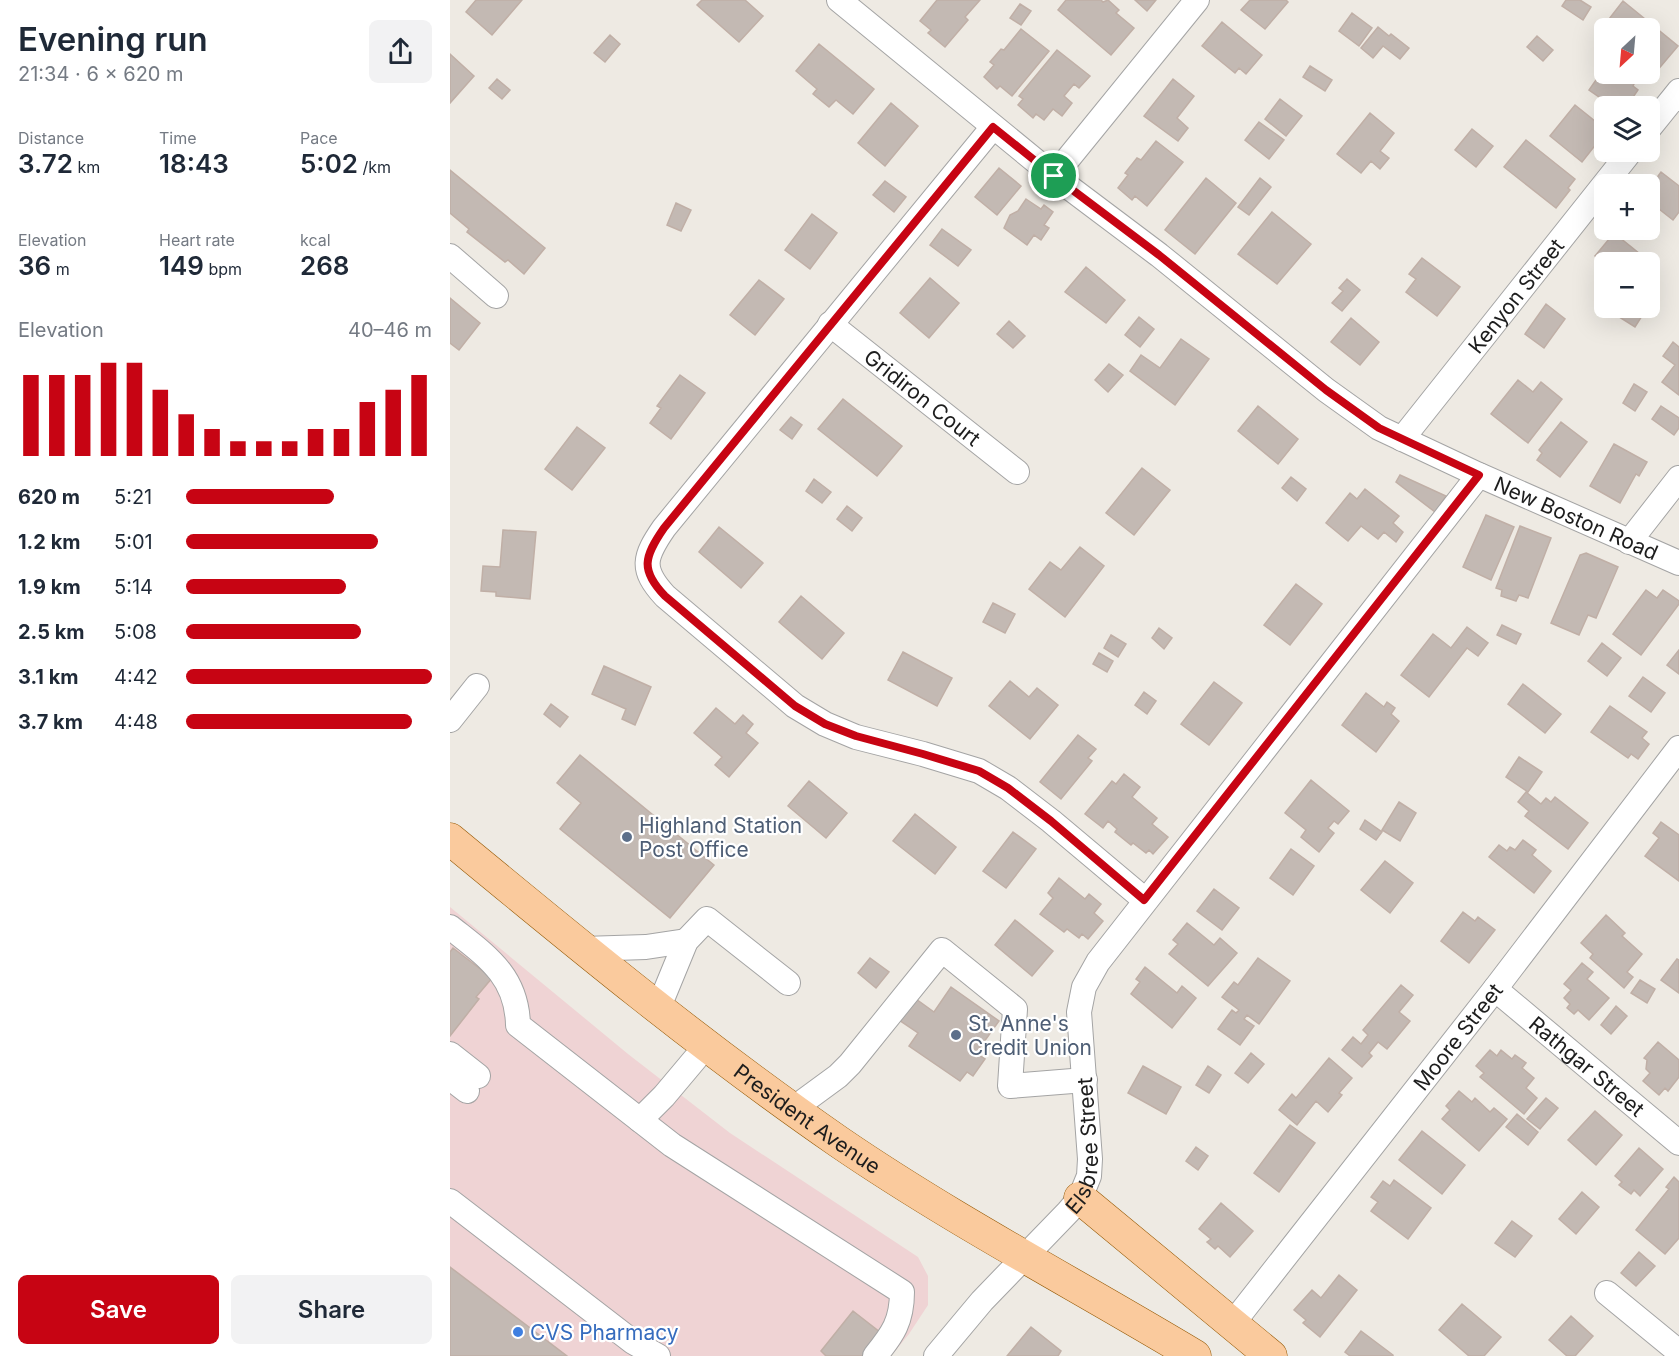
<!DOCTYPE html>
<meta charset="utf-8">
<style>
:root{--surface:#fff;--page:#f2f2f3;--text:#1f2937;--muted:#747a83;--accent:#c70413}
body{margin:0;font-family:Inter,sans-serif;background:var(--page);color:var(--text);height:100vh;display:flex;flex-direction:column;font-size:22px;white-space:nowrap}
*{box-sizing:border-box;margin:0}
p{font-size:20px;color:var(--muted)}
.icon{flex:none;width:33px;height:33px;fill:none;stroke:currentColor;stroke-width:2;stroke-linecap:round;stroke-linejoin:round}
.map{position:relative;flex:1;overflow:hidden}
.side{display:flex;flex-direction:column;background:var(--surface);width:450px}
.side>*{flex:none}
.needle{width:39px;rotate:206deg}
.buttons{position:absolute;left:1144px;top:18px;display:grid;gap:12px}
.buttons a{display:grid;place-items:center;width:66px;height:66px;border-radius:9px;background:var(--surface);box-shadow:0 6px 24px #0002;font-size:30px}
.pin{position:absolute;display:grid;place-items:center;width:51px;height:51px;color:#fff;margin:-26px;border:3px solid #fff;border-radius:50%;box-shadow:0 2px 6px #0007}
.round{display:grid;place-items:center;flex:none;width:63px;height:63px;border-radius:9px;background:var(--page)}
.overview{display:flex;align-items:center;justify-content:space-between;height:102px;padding:0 18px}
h1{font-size:33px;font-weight:600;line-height:45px}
.figures{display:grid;grid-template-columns:repeat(3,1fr);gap:9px;height:102px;padding:6px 18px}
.figures div{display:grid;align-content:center}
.figures b{font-size:26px;font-weight:600}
.figures small{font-size:16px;font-weight:400}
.figures p{font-size:16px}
.chart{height:168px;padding:12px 18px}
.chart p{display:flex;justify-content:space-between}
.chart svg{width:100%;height:108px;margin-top:6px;stroke:var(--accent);stroke-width:6}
.action{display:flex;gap:12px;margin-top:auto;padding:12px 18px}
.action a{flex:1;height:69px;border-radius:9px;background:var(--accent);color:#fff;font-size:24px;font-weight:600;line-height:69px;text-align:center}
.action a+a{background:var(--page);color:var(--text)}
ul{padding:0 18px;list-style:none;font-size:20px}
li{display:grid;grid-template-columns:96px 72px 1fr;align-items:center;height:45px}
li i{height:15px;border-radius:8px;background:var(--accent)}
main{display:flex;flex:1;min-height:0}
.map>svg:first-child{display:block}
</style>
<main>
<section class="side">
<div class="overview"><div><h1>Evening run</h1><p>21:34 · 6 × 620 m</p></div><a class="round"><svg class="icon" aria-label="share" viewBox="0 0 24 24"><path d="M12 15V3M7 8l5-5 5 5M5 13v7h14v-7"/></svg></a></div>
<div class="figures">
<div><p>Distance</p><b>3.72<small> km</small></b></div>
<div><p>Time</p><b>18:43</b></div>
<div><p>Pace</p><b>5:02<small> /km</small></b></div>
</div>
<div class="figures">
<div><p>Elevation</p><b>36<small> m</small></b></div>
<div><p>Heart rate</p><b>149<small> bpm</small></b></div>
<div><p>kcal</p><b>268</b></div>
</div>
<div class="chart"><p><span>Elevation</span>40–46 m</p>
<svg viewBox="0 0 160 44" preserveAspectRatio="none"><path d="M5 44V11M15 44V11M25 44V11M35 44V6M45 44V6M55 44V17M65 44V27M75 44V33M85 44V38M95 44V38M105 44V38M115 44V33M125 44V33M135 44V22M145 44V17M155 44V11"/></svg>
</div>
<ul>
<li><b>620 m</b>5:21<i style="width:60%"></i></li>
<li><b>1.2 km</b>5:01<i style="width:78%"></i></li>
<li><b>1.9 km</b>5:14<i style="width:65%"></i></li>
<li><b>2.5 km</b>5:08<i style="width:71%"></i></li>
<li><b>3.1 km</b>4:42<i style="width:100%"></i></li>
<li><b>3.7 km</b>4:48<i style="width:92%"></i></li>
</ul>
<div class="action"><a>Save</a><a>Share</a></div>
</section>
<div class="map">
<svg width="1229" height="1356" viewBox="0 0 1229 1356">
<rect width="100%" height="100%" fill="#eeeae3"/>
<!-- commercial -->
<path fill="#efd3d4" d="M 0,907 L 178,1054 L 280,1133 L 468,1257 L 478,1276 L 478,1305 L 459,1334 L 441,1356 L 0,1356 Z"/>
<!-- building -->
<path fill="#c3b9b3" stroke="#c0afa6" stroke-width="1.5" d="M 26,0 L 72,0 L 42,35 L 16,12 Z
M 252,0 L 295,0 L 313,16 L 289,42 L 247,5 Z
M 487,0 L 530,0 L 515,17 L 518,20 L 495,47 L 478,33 L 481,30 L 470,21 Z
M 616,0 L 651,0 L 653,2 L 658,0 L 669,10 L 666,13 L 684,28 L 661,55 L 608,10 Z
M 685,0 L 706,0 L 697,11 Z
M 800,0 L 836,0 L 838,2 L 815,29 L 791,10 Z
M 1116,0 L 1130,0 L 1141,7 L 1133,20 L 1112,6 Z
M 1173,1 L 1228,46 L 1206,72 L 1200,67 L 1200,28 L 1155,28 L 1155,30 L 1152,28 Z
M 570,4 L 581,11 L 571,25 L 560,18 Z
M 902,13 L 922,28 L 909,46 L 889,31 Z
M 772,22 L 812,55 L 796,74 L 789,68 L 785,73 L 752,46 Z
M 928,27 L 939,36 L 941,34 L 959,48 L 950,59 L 933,46 L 923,58 L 911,48 Z
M 571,29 L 599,51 L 562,96 L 550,86 L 547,89 L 534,77 L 544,65 L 540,62 L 551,49 L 554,50 Z
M 160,35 L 170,44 L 155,62 L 144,53 Z
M 1087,36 L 1103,50 L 1093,61 L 1077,47 Z
M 369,44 L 424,89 L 403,114 L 386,100 L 379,107 L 363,94 L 367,89 L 346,71 Z
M 607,50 L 640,76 L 629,88 L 624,84 L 614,96 L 622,103 L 612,116 L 603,109 L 594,120 L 586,114 L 583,118 L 568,105 L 573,99 L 569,96 Z
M 0,54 L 24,76 L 0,103 Z
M 860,66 L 882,80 L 875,91 L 853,77 Z
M 1155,67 L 1155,74 L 1173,74 L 1185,82 L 1183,86 L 1188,90 L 1177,106 L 1167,105 L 1162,106 L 1139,90 Z
M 47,79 L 60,90 L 52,99 L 39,88 Z
M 723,79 L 744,96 L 727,118 L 738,128 L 728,141 L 694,116 Z
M 830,99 L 852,116 L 836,136 L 815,119 Z
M 441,103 L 468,126 L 435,166 L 408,143 Z
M 1125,105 L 1151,126 L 1148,128 L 1154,134 L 1132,162 L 1100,136 Z
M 920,113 L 944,133 L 930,151 L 939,158 L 930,169 L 921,161 L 911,173 L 887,154 Z
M 809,122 L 834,140 L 819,159 L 795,140 Z
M 1022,129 L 1043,146 L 1026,167 L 1005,150 Z
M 1076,140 L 1125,179 L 1118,188 L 1120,190 L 1106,208 L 1054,167 Z
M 706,141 L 733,162 L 697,206 L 685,196 L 682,200 L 668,188 L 678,175 L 675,173 L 687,158 L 691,160 Z
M 549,168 L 571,186 L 547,215 L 525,197 Z
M 0,170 L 95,248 L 74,274 L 58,260 L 55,262 L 17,232 L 19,229 L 0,213 Z
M 1211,172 L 1229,186 L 1229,212 L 1223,220 L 1200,202 L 1200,187 Z
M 756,178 L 786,203 L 745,254 L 715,230 Z
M 810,178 L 821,187 L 799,215 L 788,207 Z
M 435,181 L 456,197 L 444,212 L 423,195 Z
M 576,199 L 591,209 L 594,205 L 603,212 L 594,225 L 599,228 L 591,240 L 584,235 L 577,245 L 554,228 L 560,215 L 568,211 Z
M 226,203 L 241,210 L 231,231 L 217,225 Z
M 822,212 L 861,244 L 827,284 L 788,254 Z
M 362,214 L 387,233 L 360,269 L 335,250 Z
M 492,229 L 521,250 L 508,266 L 480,245 Z
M 1164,233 L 1195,258 L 1191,262 L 1155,262 L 1155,264 L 1145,256 Z
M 972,258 L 1010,287 L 987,316 L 956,292 L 966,279 L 959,274 Z
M 636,267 L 675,300 L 656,323 L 615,292 Z
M 480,278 L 509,303 L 479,338 L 450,313 Z
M 897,279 L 910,290 L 892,311 L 882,303 L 893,291 L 889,288 Z
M 309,280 L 334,299 L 305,335 L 280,315 Z
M 0,298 L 30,323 L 9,350 L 0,343 Z
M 1096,304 L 1115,319 L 1094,348 L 1075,334 Z
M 1170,308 L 1197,308 L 1185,327 L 1166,315 Z
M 689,317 L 704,329 L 690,347 L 675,335 Z
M 901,318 L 929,342 L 910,365 L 881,342 Z
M 559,321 L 575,336 L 563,348 L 547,334 Z
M 731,339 L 759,359 L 725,405 L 680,371 L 691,355 L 710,368 Z
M 1223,342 L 1229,347 L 1229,395 L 1212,382 L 1225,365 L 1213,356 Z
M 659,364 L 673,375 L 658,392 L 645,380 Z
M 230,375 L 255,393 L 221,439 L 200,423 L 211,408 L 207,406 Z
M 1068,380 L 1083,392 L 1091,382 L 1112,399 L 1078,443 L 1041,414 Z
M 1184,384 L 1197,392 L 1185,411 L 1173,403 Z
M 393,399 L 452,446 L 427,476 L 368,429 Z
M 808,406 L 848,439 L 828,464 L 788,431 Z
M 1211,406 L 1229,418 L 1229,428 L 1224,435 L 1202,419 Z
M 341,417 L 352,425 L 342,439 L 330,430 Z
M 1111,422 L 1137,442 L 1110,477 L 1087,460 L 1092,453 L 1089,450 Z
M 127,427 L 155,448 L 122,490 L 95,469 Z
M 1164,444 L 1197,462 L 1189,476 L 1186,474 L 1170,503 L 1140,486 Z
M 692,468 L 720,490 L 684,535 L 656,513 Z
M 950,475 L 996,496 L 985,512 L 946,482 Z
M 841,477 L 856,489 L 847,501 L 832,488 Z
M 364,479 L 381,492 L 372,503 L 356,491 Z
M 915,489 L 949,516 L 943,523 L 953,532 L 946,542 L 934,532 L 928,539 L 911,526 L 898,541 L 876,523 L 900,493 L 907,499 Z
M 397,506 L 412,518 L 402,531 L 387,519 Z
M 1036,515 L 1064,527 L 1041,580 L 1013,567 Z
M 1070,526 L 1101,538 L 1078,598 L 1069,595 L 1066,601 L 1051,596 L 1052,590 L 1046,588 Z
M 269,527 L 313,563 L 291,588 L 249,552 Z
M 53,530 L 86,532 L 80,599 L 46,596 L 46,592 L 31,591 L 33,566 L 50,567 Z
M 630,547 L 654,566 L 615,617 L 579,589 L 600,562 L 611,570 Z
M 1136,553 L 1168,567 L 1146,618 L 1138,615 L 1129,635 L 1101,623 L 1130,555 Z
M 846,584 L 872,604 L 840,645 L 814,625 Z
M 1196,590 L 1207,598 L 1213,590 L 1229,601 L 1229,604 L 1191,655 L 1163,634 Z
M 351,596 L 394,633 L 372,659 L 329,622 Z
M 543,603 L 565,614 L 555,633 L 533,622 Z
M 1052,625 L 1071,634 L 1066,644 L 1047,635 Z
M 1017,627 L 1038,643 L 1028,656 L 1017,648 L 979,697 L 951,675 L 983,634 L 1001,648 Z
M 709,628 L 722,638 L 714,649 L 702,638 Z
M 661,635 L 676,644 L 668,657 L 654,648 Z
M 1152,643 L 1171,658 L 1157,676 L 1138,661 Z
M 1229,650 L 1229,674 L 1217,665 Z
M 453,652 L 502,678 L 487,706 L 438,680 Z
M 649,653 L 663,661 L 657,672 L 643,664 Z
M 154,666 L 201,687 L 185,725 L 172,719 L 176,709 L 142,694 Z
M 1193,677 L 1215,693 L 1201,712 L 1179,696 Z
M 560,681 L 579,697 L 587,688 L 608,705 L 580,739 L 539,706 Z
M 764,682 L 792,703 L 759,745 L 731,724 Z
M 1073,684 L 1111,714 L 1095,733 L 1058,704 Z
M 694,692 L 706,701 L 697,714 L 685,705 Z
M 916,693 L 934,707 L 937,702 L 945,708 L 941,714 L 949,721 L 926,752 L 892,725 Z
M 101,704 L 118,717 L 110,727 L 94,714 Z
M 1160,706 L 1197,732 L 1192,738 L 1199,744 L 1188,759 L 1181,754 L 1178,758 L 1141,732 Z
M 266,708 L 285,724 L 293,715 L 303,724 L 296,733 L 308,743 L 279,777 L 265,765 L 272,757 L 244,733 Z
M 628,735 L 646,749 L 638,758 L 642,761 L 611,799 L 590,782 Z
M 130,755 L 264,865 L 220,918 L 110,829 L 131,803 L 107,783 Z
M 1069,757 L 1092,772 L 1078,792 L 1056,777 Z
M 674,774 L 690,787 L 682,797 L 707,818 L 702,824 L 718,837 L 703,854 L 699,850 L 696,853 L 683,843 L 681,845 L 665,832 L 667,829 L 658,821 L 653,828 L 635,814 L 662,781 L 666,784 Z
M 861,780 L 899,811 L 888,824 L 884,821 L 878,828 L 884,833 L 869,852 L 851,837 L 856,830 L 835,813 Z
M 359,781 L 397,813 L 376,838 L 338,806 Z
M 1076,792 L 1091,804 L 1096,798 L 1101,802 L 1105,797 L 1138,823 L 1118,849 L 1075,816 L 1079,811 L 1068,802 Z
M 949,802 L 966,813 L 950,841 L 932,830 Z
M 465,814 L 506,847 L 485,874 L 443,841 Z
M 915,820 L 932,832 L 926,840 L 910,829 Z
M 1211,822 L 1229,835 L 1229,881 L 1195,856 L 1209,838 L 1203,833 Z
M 563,832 L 586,849 L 556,888 L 533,871 Z
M 1073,840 L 1086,850 L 1082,855 L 1101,871 L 1084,893 L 1039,857 L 1049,845 L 1057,851 L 1060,847 L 1065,850 Z
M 841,849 L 864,866 L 843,895 L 820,878 Z
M 935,861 L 963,883 L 940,913 L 911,890 Z
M 609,878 L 635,899 L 639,894 L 651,904 L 644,913 L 653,921 L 638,939 L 632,934 L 629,938 L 617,929 L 614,932 L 590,914 L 603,898 L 598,893 Z
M 764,889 L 789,908 L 772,930 L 747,911 Z
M 1013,912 L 1025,921 L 1028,917 L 1045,930 L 1019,963 L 991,941 Z
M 1156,915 L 1175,933 L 1172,936 L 1192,954 L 1177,972 L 1183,977 L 1174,988 L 1140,958 L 1143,954 L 1131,943 Z
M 565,920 L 603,951 L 582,976 L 545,945 Z
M 737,923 L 764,945 L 770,938 L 787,953 L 758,986 L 719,954 L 728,944 L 723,940 Z
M 3,948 L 42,978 L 26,997 L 29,999 L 0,1036 L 0,952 Z
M 420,958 L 439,972 L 426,988 L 408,973 Z
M 808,958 L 840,981 L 809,1024 L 797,1015 L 794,1019 L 804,1026 L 790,1045 L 768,1029 L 782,1010 L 786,1013 L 789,1010 L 772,997 L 784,982 L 788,985 Z
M 1227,959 L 1229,960 L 1229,993 L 1211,980 Z
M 1132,963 L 1143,972 L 1137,979 L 1159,998 L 1139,1020 L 1128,1010 L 1124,1014 L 1117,1008 L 1120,1004 L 1114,998 L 1121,990 L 1114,984 Z
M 695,967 L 727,993 L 732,986 L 746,998 L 722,1028 L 681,994 L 690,982 L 686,979 Z
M 1190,980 L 1205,989 L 1197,1003 L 1181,993 Z
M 951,985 L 963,995 L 949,1012 L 960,1021 L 937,1049 L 928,1042 L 919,1053 L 922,1056 L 912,1067 L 892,1050 L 903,1037 L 911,1044 L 918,1035 L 913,1030 Z
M 501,987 L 549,1021 L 526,1053 L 535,1059 L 523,1076 L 517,1072 L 510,1081 L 459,1046 L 468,1033 L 443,1016 L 459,994 L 484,1012 Z
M 1166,1006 L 1177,1016 L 1161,1034 L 1151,1025 Z
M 1208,1042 L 1229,1060 L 1229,1077 L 1218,1091 L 1215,1088 L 1209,1095 L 1193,1081 L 1200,1073 L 1196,1069 L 1197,1060 L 1194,1058 Z
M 1040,1050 L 1047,1056 L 1051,1050 L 1062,1059 L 1065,1055 L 1076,1063 L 1072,1068 L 1084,1078 L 1076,1088 L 1087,1098 L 1074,1114 L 1030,1077 L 1034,1073 L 1026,1066 Z
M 801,1053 L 814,1064 L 798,1083 L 785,1073 Z
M 879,1058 L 902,1078 L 889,1093 L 892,1095 L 878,1112 L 866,1101 L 847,1125 L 829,1110 L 842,1094 L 846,1098 Z
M 693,1066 L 731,1087 L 716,1114 L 678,1093 Z
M 758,1066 L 771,1075 L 759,1093 L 746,1085 Z
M 1009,1091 L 1022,1102 L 1025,1098 L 1040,1112 L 1044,1108 L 1057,1119 L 1029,1151 L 992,1119 L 1000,1110 L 996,1106 Z
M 1096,1098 L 1108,1108 L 1090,1129 L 1077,1119 Z
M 1145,1111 L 1172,1135 L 1146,1165 L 1118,1140 Z
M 1067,1114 L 1088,1132 L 1078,1145 L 1056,1127 Z
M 840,1125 L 865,1143 L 829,1192 L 804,1173 Z
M 972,1131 L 1015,1165 L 992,1194 L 949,1160 Z
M 746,1147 L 758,1156 L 748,1170 L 736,1161 Z
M 1189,1148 L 1213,1169 L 1190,1196 L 1184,1190 L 1181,1194 L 1169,1185 L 1172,1182 L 1165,1176 Z
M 1224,1177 L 1229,1182 L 1229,1238 L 1215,1254 L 1186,1230 L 1219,1189 L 1216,1187 Z
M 944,1180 L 981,1208 L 958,1239 L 921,1211 L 928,1202 L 921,1197 L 933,1181 L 940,1186 Z
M 1132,1192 L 1149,1207 L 1126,1234 L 1109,1219 Z
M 771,1203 L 803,1231 L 780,1257 L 768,1246 L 765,1249 L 757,1242 L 761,1239 L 749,1229 Z
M 1062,1221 L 1082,1236 L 1065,1257 L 1045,1243 Z
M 1189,1252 L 1205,1266 L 1186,1286 L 1171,1273 Z
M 0,1267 L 117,1356 L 0,1356 Z
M 889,1275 L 907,1290 L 870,1337 L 853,1323 L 856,1320 L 844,1310 L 862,1290 L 871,1298 Z
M 1012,1304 L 1051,1337 L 1034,1356 L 1019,1356 L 989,1330 Z
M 403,1311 L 431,1333 L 413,1356 L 376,1356 L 371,1351 Z
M 1121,1316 L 1143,1336 L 1125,1356 L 1117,1356 L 1099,1340 Z
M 581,1327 L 611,1351 L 608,1356 L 557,1356 Z
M 911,1331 L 943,1355 L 943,1356 L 900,1356 L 895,1352 Z"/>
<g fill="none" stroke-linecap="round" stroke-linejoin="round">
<!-- minor casing -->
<g stroke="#a4a4a4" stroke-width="26">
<g id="minor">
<path id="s1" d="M 389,0 L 604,176 L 709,255 L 876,390 L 929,428 L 1029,475 L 1229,563"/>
<path d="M 543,127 L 214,528 C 194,557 190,569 215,596 L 345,706 L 375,724 L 406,737 L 473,754 L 529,771 L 558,788 L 601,821 L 695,900"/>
<path d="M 1200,127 L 1229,91"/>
<path d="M 604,176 L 747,0"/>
<path d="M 0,256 L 46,296"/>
<path id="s2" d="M 380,324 L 567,472"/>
<path id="s3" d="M 952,439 L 1180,152"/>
<path d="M 1179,542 L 1229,478"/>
<path d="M 0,720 L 27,686"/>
<path d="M 0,927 C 35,955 67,975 68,1025 L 222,1145 L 452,1292 C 452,1321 443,1334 425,1356"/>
<path d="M 133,949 L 196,947 L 236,941"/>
<path id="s4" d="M 1045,989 L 1229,1143"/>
<path d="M 208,1009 L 236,941 L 257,919 L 338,983"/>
<path d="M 0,1054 L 28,1076"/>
<path d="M 0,1078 L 17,1091"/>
<path d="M 343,1109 L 388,1076 L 400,1064 L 492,950 L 565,1009 L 560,1086 L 635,1080"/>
<path d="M 190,1120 L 214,1096 L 256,1046"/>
<path d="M 0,1201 L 183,1342 L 208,1356"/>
<path d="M 1157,1293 L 1229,1352"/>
<path id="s5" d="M 783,1323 L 1045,989 L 1229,748"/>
<path id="s6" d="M 486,1356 L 532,1301 L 618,1212 L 630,1198 L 639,1176 L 640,1159 L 629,1012 L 634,987 L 648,962 L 1029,475"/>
</g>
</g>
<!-- major casing -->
<g stroke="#945803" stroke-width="33">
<g id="major">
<path id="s7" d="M 0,839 C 127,944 253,1048 389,1142 C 503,1220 627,1285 745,1356"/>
<path d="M 630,1198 L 821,1356"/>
</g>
</g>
<!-- minor -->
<use href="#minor" stroke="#fff" stroke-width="24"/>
<!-- major -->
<use href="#major" stroke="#faca9d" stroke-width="32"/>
</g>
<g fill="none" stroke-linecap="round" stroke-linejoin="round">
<!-- route casing -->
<g stroke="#fff" stroke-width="12">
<path id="route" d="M 543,127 L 604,176 L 709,255 L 876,390 L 929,428 L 1029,475 L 694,900 L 601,821 L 558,788 L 529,771 L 473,754 L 406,736 L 375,724 L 345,706 L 215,596 C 190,570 194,557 214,528 Z"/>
</g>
<!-- route -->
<use href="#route" stroke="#c70413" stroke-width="8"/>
</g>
<!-- markers -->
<g fill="#5c6f8a" stroke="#fff" stroke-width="2">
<circle cx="177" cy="837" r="6"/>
<circle cx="506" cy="1035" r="6"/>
</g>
<circle fill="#3f7fe0" stroke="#fff" stroke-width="2" cx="68" cy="1332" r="6"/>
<g text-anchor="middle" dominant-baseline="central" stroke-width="4.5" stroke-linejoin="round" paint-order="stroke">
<!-- street labels -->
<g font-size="21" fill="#1d1d1d" stroke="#fff">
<text stroke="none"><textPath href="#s3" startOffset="183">Kenyon Street</textPath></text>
<text stroke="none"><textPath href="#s2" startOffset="118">Gridiron Court</textPath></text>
<text stroke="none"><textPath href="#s1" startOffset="906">New Boston Road</textPath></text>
<text stroke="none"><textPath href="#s5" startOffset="364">Moore Street</textPath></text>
<text stroke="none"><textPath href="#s4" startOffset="120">Rathgar Street</textPath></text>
<text stroke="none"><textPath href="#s7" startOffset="454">President Avenue</textPath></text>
<text stroke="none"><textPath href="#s6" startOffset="267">Elsbree Street</textPath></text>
</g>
<!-- service labels -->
<g font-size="21" fill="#4e5e75" stroke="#fff" text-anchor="start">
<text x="189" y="825">Highland Station<tspan x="189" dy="24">Post Office</tspan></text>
<text x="518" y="1023">St. Anne's<tspan x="518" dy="24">Credit Union</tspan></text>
</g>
<!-- shop labels -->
<g font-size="21" fill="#366cbe" stroke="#fff" text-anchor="start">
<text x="80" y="1332">CVS Pharmacy</text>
</g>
</g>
</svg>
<div class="buttons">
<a><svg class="needle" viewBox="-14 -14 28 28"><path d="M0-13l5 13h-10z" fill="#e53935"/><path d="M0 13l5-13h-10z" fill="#747a83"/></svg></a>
<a><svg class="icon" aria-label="layers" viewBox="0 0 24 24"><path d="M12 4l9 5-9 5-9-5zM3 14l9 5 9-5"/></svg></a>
<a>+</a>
<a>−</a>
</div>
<div class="pin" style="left:604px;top:176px;background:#1e9e55"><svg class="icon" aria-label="arrive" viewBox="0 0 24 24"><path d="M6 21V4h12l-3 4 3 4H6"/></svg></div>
</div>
</main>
